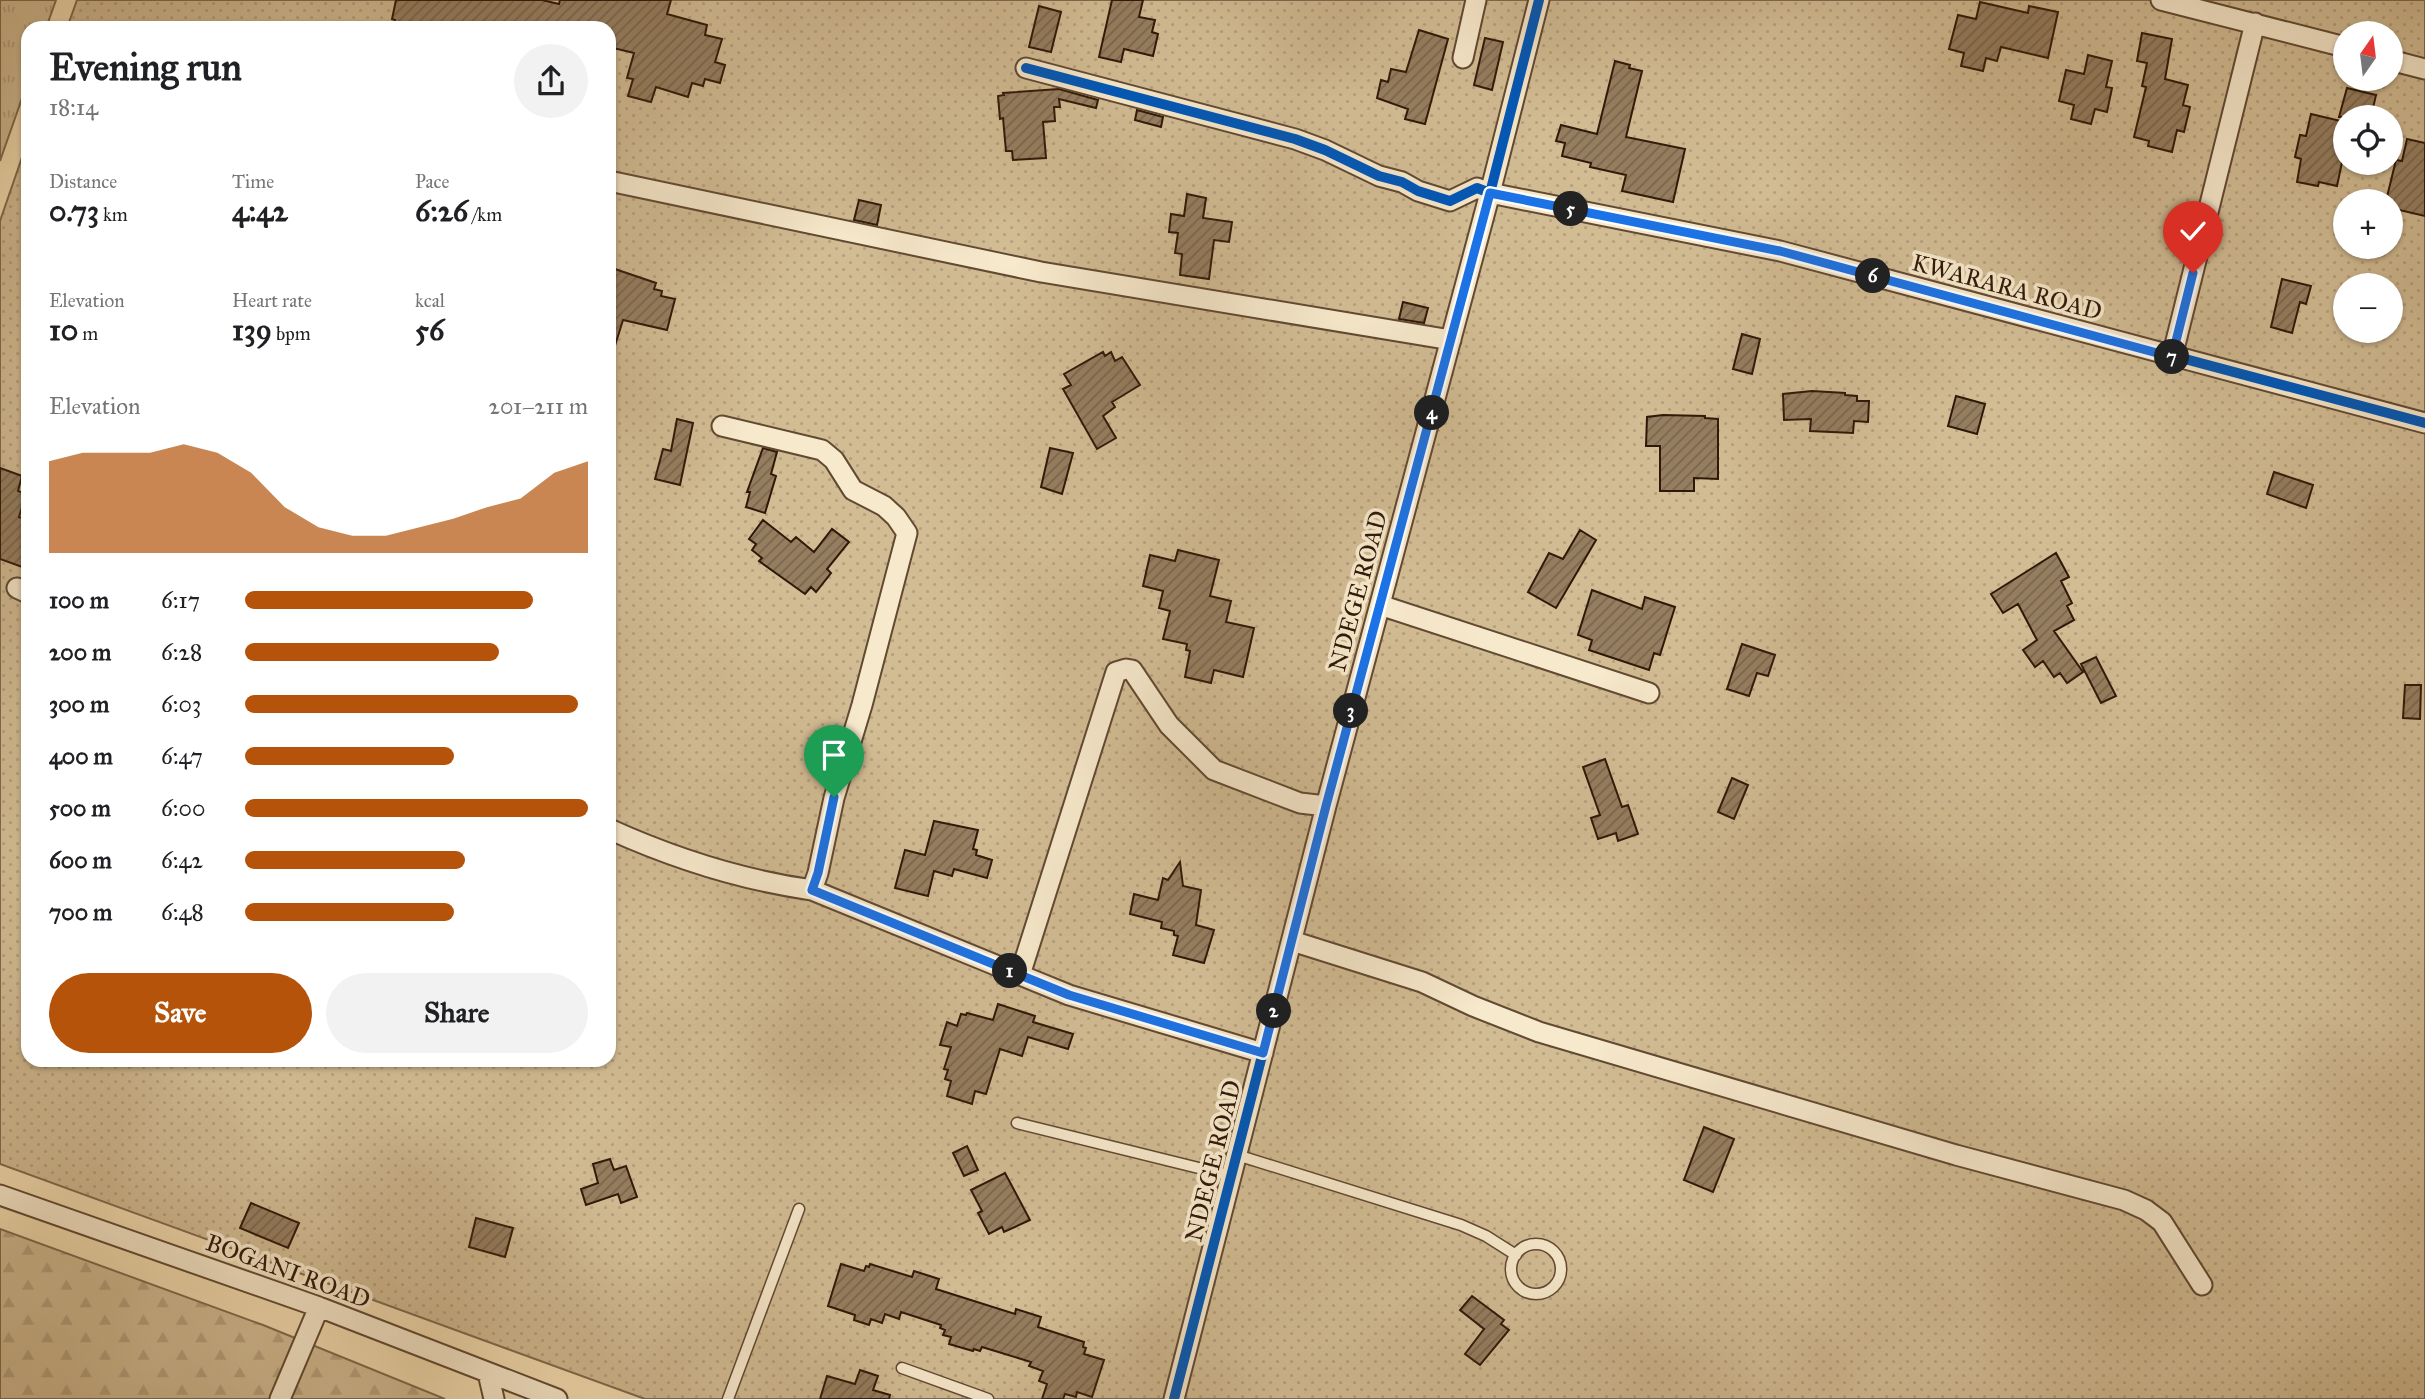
<!DOCTYPE html>
<meta charset="utf-8">
<style>
:root{--surface:#fff;--page:#f2f2f2;--text:#202124;--muted:#757577;--accent:#b45309}
body{margin:0;font-family:"IM FELL Great Primer",serif;background:var(--page);color:var(--text);height:100vh;display:flex;flex-direction:column;font-size:26px;white-space:nowrap}
*{box-sizing:border-box;margin:0}
p{font-size:23px;color:var(--muted)}
.icon{flex:none;width:38px;height:38px;fill:none;stroke:currentColor;stroke-width:2;stroke-linecap:round;stroke-linejoin:round}
.map{position:relative;flex:1;overflow:hidden}
.sheet{position:absolute;left:21px;top:21px;width:595px;height:1046px;display:flex;flex-direction:column;background:var(--surface);border-radius:21px;box-shadow:0 2px 5px #0004}
.sheet>*{flex:none}
.needle{width:46px;rotate:14deg}
.fabs{position:absolute;left:2333px;top:21px;display:grid;gap:14px}
.fabs a{display:grid;place-items:center;width:70px;height:70px;border-radius:50%;background:var(--surface);box-shadow:0 2px 5px #0004;font-size:35px}
.pin{position:absolute;display:grid;place-items:center;width:60px;height:60px;color:#fff;margin:-72px -30px;border-radius:50% 50% 50% 0;rotate:-45deg;box-shadow:0 0 7px #0007}
.pin .icon{rotate:45deg}
.km{position:absolute;width:35px;height:35px;margin:-18px;border-radius:50%;background:#222;color:#fff;font-size:19px;line-height:35px;text-align:center}
.round{display:grid;place-items:center;flex:none;width:74px;height:74px;border-radius:37px;background:var(--page)}
.overview{display:flex;align-items:center;justify-content:space-between;height:119px;padding:0 28px}
h1{font-size:38px;font-weight:700;line-height:52px}
.figures{display:grid;grid-template-columns:repeat(3,1fr);gap:10px;height:119px;padding:7px 28px}
.figures div{display:grid;align-content:center}
.figures b{font-size:30px;font-weight:700}
.figures small{font-size:19px;font-weight:400}
.figures p{font-size:19px}
.chart{height:196px;padding:14px 28px}
.chart p{display:flex;justify-content:space-between}
.chart svg{width:100%;height:126px;margin-top:7px;fill:var(--accent);opacity:.7}
.primary-button{display:flex;gap:14px;margin-top:auto;padding:14px 28px}
.primary-button a{flex:1;height:80px;border-radius:42px;background:var(--accent);color:#fff;font-size:28px;font-weight:700;line-height:80px;text-align:center}
.primary-button a+a{background:var(--page);color:var(--text)}
ul{padding:0 28px;list-style:none;font-size:23px}
li{display:grid;grid-template-columns:112px 84px 1fr;align-items:center;height:52px}
li i{height:18px;border-radius:9px;background:var(--accent)}
.map>svg:first-child{display:block}
</style>
<div class="map">
<svg width="2425" height="1399" viewBox="0 0 2425 1399">
<defs>
<pattern id="grass-tufts" width="24" height="20" patternUnits="userSpaceOnUse" patternTransform="scale(1.75)"><rect width="24" height="20" fill="#d2bc94"/><path d="M3 7l-1-3M5 7V3M7 7l1-3M15 17l-1-3M17 17v-4M19 17l1-3" fill="none" stroke="#b5a17e"/></pattern>
<pattern id="forest-firs" width="22" height="20" patternUnits="userSpaceOnUse" patternTransform="scale(1.75)"><rect width="22" height="20" fill="#d2bc94"/><path d="M5 1l3.5 6h-7zM16 11l3.5 6h-7z" fill="#b5a17e"/></pattern>
<pattern id="park-dots" width="8" height="8" patternUnits="userSpaceOnUse" patternTransform="scale(1.75)"><rect width="8" height="8" fill="#d2bc94"/><path d="M2 2h.1M6 6h.1" fill="none" stroke="#b5a17e" stroke-width="1.8" stroke-linecap="round"/></pattern>
<pattern id="building-hatch" width="6" height="6" patternUnits="userSpaceOnUse" patternTransform="scale(1.75)"><rect width="6" height="6" fill="#957e60"/><path d="M-1 1l2-2M0 6l6-6M5 7l2-2" fill="none" stroke="#7a664d"/></pattern>
</defs>
<rect width="100%" height="100%" fill="#f3ddb1"/>
<filter id="stains"><feTurbulence type="fractalNoise" baseFrequency=".00286" numOctaves="4"/><feColorMatrix values="0 0 0 0 .2 0 0 0 0 .09 0 0 0 0 .02 0 0 0 .5 -.17"/></filter>
<radialGradient id="worn" r=".72"><stop offset=".6" stop-color="#630" stop-opacity="0"/><stop offset="1" stop-color="#630" stop-opacity=".3"/></radialGradient>
<!-- grass -->
<path fill="url(#grass-tufts)" stroke="#816a4e" stroke-width="2" d="M 0,0 L 56,0 L 46,28 L 28,28 L 28,81 L 0,161 Z"/>
<!-- forest -->
<path fill="url(#forest-firs)" stroke="#816a4e" stroke-width="2" d="M 0,1229 L 263,1325 L 445,1399 L 0,1399 Z"/>
<!-- park -->
<path fill="url(#park-dots)" stroke="#816a4e" stroke-width="2" fill-rule="evenodd" d="M 77,0 L 2425,0 L 2425,1399 L 645,1399 L 0,1164 L 0,221 L 28,140 L 28,1060 L 609,1060 L 609,28 L 67,28 ZM 2345,33 L 2390,33 L 2390,79 L 2345,79 ZM 2345,117 L 2390,117 L 2390,163 L 2345,163 ZM 2345,201 L 2390,201 L 2390,247 L 2345,247 ZM 2345,285 L 2390,285 L 2390,331 L 2345,331 Z"/>
<!-- building -->
<path fill="url(#building-hatch)" stroke="#301808" stroke-width="2" d="M 396,0 L 542,0 L 559,4 L 560,0 L 671,0 L 667,14 L 707,25 L 705,35 L 722,39 L 715,62 L 725,65 L 720,83 L 705,79 L 703,86 L 692,83 L 688,97 L 656,87 L 651,102 L 628,96 L 633,79 L 627,78 L 634,53 L 609,47 L 609,28 L 470,28 L 452,24 L 451,28 L 393,28 L 395,20 L 392,19 Z
M 1112,0 L 1143,0 L 1139,17 L 1155,20 L 1152,32 L 1158,34 L 1153,56 L 1124,49 L 1121,62 L 1099,57 Z
M 1980,2 L 2028,13 L 2029,6 L 2058,12 L 2048,58 L 2001,47 L 1997,61 L 1986,58 L 1983,71 L 1961,66 L 1964,53 L 1949,49 L 1958,15 L 1976,19 Z
M 1039,6 L 1061,12 L 1051,52 L 1029,47 Z
M 1419,30 L 1448,39 L 1425,124 L 1405,119 L 1408,109 L 1377,98 L 1381,80 L 1388,82 L 1391,69 L 1406,72 Z
M 2142,33 L 2172,39 L 2165,79 L 2188,85 L 2183,105 L 2190,107 L 2184,132 L 2177,130 L 2172,152 L 2148,146 L 2149,141 L 2134,137 L 2146,87 L 2142,86 L 2147,63 L 2137,61 Z
M 1485,38 L 1503,42 L 1492,90 L 1474,85 Z
M 2088,55 L 2112,61 L 2106,87 L 2112,88 L 2107,112 L 2095,109 L 2091,124 L 2071,119 L 2074,105 L 2059,101 L 2066,70 L 2084,74 Z
M 1615,61 L 1630,65 L 1629,68 L 1642,71 L 1626,137 L 1685,149 L 1673,202 L 1622,191 L 1626,175 L 1590,167 L 1591,163 L 1562,156 L 1565,143 L 1556,141 L 1561,125 L 1597,134 Z
M 2347,88 L 2376,95 L 2371,117 L 2339,117 Z
M 1059,89 L 1098,100 L 1096,108 L 1059,99 L 1060,107 L 1054,107 L 1055,121 L 1043,122 L 1046,158 L 1013,160 L 1012,151 L 1006,151 L 1003,118 L 1000,119 L 998,96 L 1004,95 L 1003,93 Z
M 1137,110 L 1163,117 L 1161,127 L 1135,120 Z
M 2311,114 L 2345,122 L 2345,148 L 2337,186 L 2319,182 L 2318,186 L 2297,182 L 2301,159 L 2295,157 L 2300,135 L 2306,136 Z
M 2407,139 L 2425,143 L 2425,216 L 2391,208 L 2393,201 L 2386,201 L 2396,160 L 2402,161 Z
M 1187,194 L 1206,198 L 1203,218 L 1232,222 L 1229,242 L 1214,240 L 1209,279 L 1180,275 L 1182,254 L 1175,253 L 1178,233 L 1169,232 L 1171,214 L 1184,216 Z
M 859,200 L 881,205 L 877,225 L 854,220 Z
M 609,267 L 656,283 L 654,289 L 662,291 L 661,296 L 675,299 L 667,330 L 623,320 L 613,352 L 609,352 Z
M 2282,279 L 2311,286 L 2306,304 L 2300,302 L 2292,333 L 2271,327 Z
M 1403,302 L 1428,308 L 1424,323 L 1399,319 Z
M 1742,334 L 1760,339 L 1752,374 L 1733,369 Z
M 1103,352 L 1105,356 L 1111,352 L 1115,361 L 1122,357 L 1140,385 L 1112,402 L 1115,407 L 1103,416 L 1116,438 L 1097,449 L 1063,389 L 1071,385 L 1064,374 Z
M 1812,391 L 1845,393 L 1845,395 L 1857,396 L 1857,401 L 1869,401 L 1868,422 L 1854,421 L 1853,433 L 1810,431 L 1811,419 L 1784,420 L 1783,394 Z
M 1956,396 L 1985,404 L 1977,434 L 1948,426 Z
M 1663,415 L 1705,416 L 1705,418 L 1718,419 L 1718,479 L 1694,478 L 1694,491 L 1660,491 L 1660,446 L 1646,446 L 1647,417 Z
M 677,419 L 693,423 L 680,485 L 655,479 L 663,449 L 671,451 Z
M 763,448 L 777,452 L 771,474 L 776,476 L 765,513 L 746,507 L 750,492 L 747,492 Z
M 1050,448 L 1073,453 L 1062,494 L 1041,487 Z
M 0,468 L 22,476 L 18,491 L 26,494 L 19,517 L 28,520 L 28,569 L 0,559 Z
M 2274,472 L 2313,485 L 2306,508 L 2267,494 Z
M 763,520 L 791,542 L 796,537 L 814,552 L 832,529 L 849,542 L 827,569 L 831,573 L 816,592 L 811,587 L 805,594 L 759,561 L 762,558 L 752,550 L 756,544 L 749,539 Z
M 1580,530 L 1596,540 L 1556,608 L 1528,592 L 1549,553 L 1563,559 Z
M 1178,550 L 1219,560 L 1210,596 L 1231,601 L 1226,622 L 1254,628 L 1243,677 L 1214,670 L 1211,683 L 1185,677 L 1190,651 L 1186,650 L 1187,644 L 1163,639 L 1170,611 L 1159,608 L 1163,591 L 1143,586 L 1150,555 L 1175,561 Z
M 2056,553 L 2069,577 L 2061,581 L 2072,603 L 2067,606 L 2074,620 L 2054,631 L 2083,672 L 2067,683 L 2060,673 L 2054,677 L 2043,661 L 2035,667 L 2023,650 L 2037,640 L 2018,604 L 2003,613 L 1991,594 Z
M 1592,590 L 1642,609 L 1645,597 L 1675,607 L 1660,655 L 1654,653 L 1649,670 L 1589,650 L 1592,640 L 1578,635 Z
M 1742,644 L 1775,655 L 1768,676 L 1757,673 L 1749,696 L 1727,689 Z
M 2096,657 L 2116,696 L 2101,703 L 2081,664 Z
M 2405,685 L 2421,685 L 2420,719 L 2403,718 Z
M 1605,759 L 1622,807 L 1628,805 L 1638,834 L 1618,841 L 1616,833 L 1598,839 L 1591,818 L 1600,815 L 1583,767 Z
M 1732,778 L 1748,785 L 1734,819 L 1718,812 Z
M 934,821 L 978,830 L 973,849 L 977,850 L 976,855 L 992,860 L 987,878 L 954,869 L 952,876 L 934,871 L 928,896 L 895,888 L 905,850 L 925,855 Z
M 1180,862 L 1183,886 L 1201,890 L 1196,925 L 1214,930 L 1204,963 L 1173,955 L 1178,936 L 1174,935 L 1174,931 L 1161,928 L 1162,922 L 1130,914 L 1134,894 L 1158,900 L 1163,878 L 1168,880 Z
M 998,1004 L 1035,1016 L 1033,1022 L 1073,1034 L 1068,1049 L 1028,1037 L 1022,1056 L 1000,1049 L 986,1094 L 975,1091 L 972,1104 L 947,1096 L 951,1081 L 945,1079 L 948,1070 L 944,1069 L 951,1047 L 940,1045 L 947,1022 L 957,1026 L 961,1014 L 966,1015 L 967,1013 L 993,1020 Z
M 1704,1127 L 1734,1139 L 1713,1192 L 1684,1180 Z
M 967,1146 L 978,1170 L 964,1176 L 953,1153 Z
M 610,1159 L 614,1170 L 626,1166 L 637,1197 L 621,1203 L 618,1194 L 586,1205 L 581,1189 L 598,1183 L 593,1164 Z
M 1005,1173 L 1030,1220 L 1004,1232 L 1002,1227 L 989,1234 L 978,1213 L 982,1211 L 971,1190 Z
M 251,1203 L 299,1223 L 288,1248 L 240,1228 Z
M 476,1218 L 513,1228 L 505,1257 L 469,1247 Z
M 841,1264 L 864,1271 L 866,1266 L 869,1267 L 870,1264 L 912,1277 L 914,1271 L 939,1279 L 936,1289 L 1015,1314 L 1016,1309 L 1041,1317 L 1038,1327 L 1084,1342 L 1083,1347 L 1086,1348 L 1084,1354 L 1104,1360 L 1092,1397 L 1077,1392 L 1076,1397 L 1065,1394 L 1063,1399 L 1042,1399 L 1047,1384 L 1039,1381 L 1043,1371 L 1029,1366 L 1031,1362 L 982,1347 L 980,1351 L 974,1349 L 973,1351 L 949,1344 L 951,1337 L 943,1335 L 945,1330 L 940,1328 L 941,1325 L 901,1312 L 899,1319 L 885,1314 L 882,1323 L 871,1319 L 869,1325 L 854,1320 L 855,1315 L 828,1306 Z
M 1472,1296 L 1504,1320 L 1501,1324 L 1509,1330 L 1480,1365 L 1465,1354 L 1484,1329 L 1460,1310 Z
M 860,1370 L 878,1376 L 873,1390 L 890,1395 L 889,1399 L 820,1399 L 827,1376 L 855,1384 Z"/>
<g fill="none" stroke-linecap="round" stroke-linejoin="round">
<!-- service casing -->
<g stroke="#614932" stroke-width="13">
<path id="service" d="M 1017,1123 L 1231,1176
M 1237,1155 L 1461,1225 L 1486,1236 L 1516,1255
M1511 1269a25 25 0 1 1 50 0a25 25 0 1 1-50 0Z
M 902,1368 L 988,1399
M 728,1399 L 799,1209"/>
</g>
<!-- minor casing -->
<g stroke="#614932" stroke-width="23">
<path id="minor" d="M 2161,0 L 2345,47
M 1463,58 L 1476,0
M 2390,60 L 2425,69
M 1026,68 L 1295,139 L 1325,150 L 1379,176 L 1402,182 L 1418,191 L 1450,201 L 1477,188 L 1490,193 L 1780,251 L 2425,423
M 609,181 L 1041,272 L 1451,340
M 2172,357 L 2255,23
M 17,588 L 28,593
M 1380,605 L 1649,693
M 609,829 C 673,858 742,880 812,890 L 818,873 L 834,798 L 862,705 L 907,533 L 896,517 L 884,506 L 853,490 L 834,460 L 822,450 L 722,426
M 812,890 L 1069,995 L 1263,1053
M 1292,941 L 1422,982 L 1473,1006 L 1539,1032 L 1956,1155 L 2124,1200 L 2146,1210 L 2162,1222 L 2202,1285
M 1020,975 L 1116,672 L 1126,669 L 1132,670 L 1169,725 L 1214,770 L 1300,803 L 1326,806
M 0,1195 L 319,1307 L 557,1399
M 488,1373 L 494,1399
M 280,1399 L 319,1307
M 1174,1399 L 1326,806 L 1490,193 L 1539,0"/>
</g>
<!-- service -->
<use href="#service" stroke="#f7e9cc" stroke-width="10"/>
<!-- minor -->
<use href="#minor" stroke="#f7e9cc" stroke-width="19"/>
<!-- cycleway casing -->
<g stroke="#f7e9cc" stroke-width="15">
<path id="cycleway" d="M 1026,68 L 1295,139 L 1325,150 L 1379,176 L 1402,182 L 1418,191 L 1450,201 L 1477,188 L 1490,193 L 1780,251 L 2425,423
M 1174,1399 L 1326,806 L 1490,193 L 1539,0"/>
</g>
<!-- cycleway -->
<use href="#cycleway" stroke="#0057b8" stroke-width="10"/>
</g>
<g fill="none" stroke-linecap="round" stroke-linejoin="round">
<!-- route casing -->
<g stroke="#fff" stroke-width="14">
<path id="route" d="M 834,797 L 818,873 L 812,890 L 1069,995 L 1263,1053 L 1326,806 L 1490,193 L 1780,251 L 2172,357 L 2193,273"/>
</g>
<!-- route -->
<use href="#route" stroke="#1a73e8" stroke-width="9"/>
</g>
<g text-anchor="middle" dominant-baseline="central" stroke-width="7" stroke-linejoin="round" paint-order="stroke">
<!-- street labels -->
<g font-size="24" fill="#301808" stroke="#f7e9cc">
<text transform="translate(2007 287) rotate(15)">KWARARA ROAD</text>
<text transform="translate(1358 591) rotate(-75)">NDEGE ROAD</text>
<text transform="translate(1213 1161) rotate(-76)">NDEGE ROAD</text>
<text transform="translate(288 1271) rotate(20)">BOGANI ROAD</text>
</g>
</g>
<rect width="100%" height="100%" filter="url(#stains)"/>
<rect width="100%" height="100%" fill="url(#worn)"/>
</svg>
<div class="fabs">
<a><svg class="needle" viewBox="-14 -14 28 28"><path d="M0-13l5 13h-10z" fill="#e53935"/><path d="M0 13l5-13h-10z" fill="#757577"/></svg></a>
<a><svg class="icon" aria-label="locate" viewBox="0 0 24 24"><circle cx="12" cy="12" r="6"/><path d="M12 2v4M12 18v4M2 12h4M18 12h4"/></svg></a>
<a>+</a>
<a>−</a>
</div>
<div class="pin" style="left:834px;top:797px;background:#1e9e55"><svg class="icon" aria-label="arrive" viewBox="0 0 24 24"><path d="M6 21V4h12l-3 4 3 4H6"/></svg></div>
<div class="pin" style="left:2193px;top:273px;background:#d93025"><svg class="icon" aria-label="check" viewBox="0 0 24 24"><path d="M5 12l5 5 9-10"/></svg></div>
<b class="km" style="left:1010px;top:971px">1</b>
<b class="km" style="left:1274px;top:1011px">2</b>
<b class="km" style="left:1351px;top:711px">3</b>
<b class="km" style="left:1432px;top:413px">4</b>
<b class="km" style="left:1571px;top:209px">5</b>
<b class="km" style="left:1873px;top:276px">6</b>
<b class="km" style="left:2172px;top:357px">7</b>
<section class="sheet">
<div class="overview"><div><h1>Evening run</h1><p>18:14</p></div><a class="round"><svg class="icon" aria-label="share" viewBox="0 0 24 24"><path d="M12 15V3M7 8l5-5 5 5M5 13v7h14v-7"/></svg></a></div>
<div class="figures">
<div><p>Distance</p><b>0.73<small> km</small></b></div>
<div><p>Time</p><b>4:42</b></div>
<div><p>Pace</p><b>6:26<small> /km</small></b></div>
</div>
<div class="figures">
<div><p>Elevation</p><b>10<small> m</small></b></div>
<div><p>Heart rate</p><b>139<small> bpm</small></b></div>
<div><p>kcal</p><b>56</b></div>
</div>
<div class="chart"><p><span>Elevation</span>201–211 m</p>
<svg viewBox="0 0 160 44" preserveAspectRatio="none"><path d="M0 44V12L10 9L20 9L30 9L40 6L50 9L60 16L70 28L80 35L90 38L100 38L110 35L120 32L130 28L140 25L150 16L160 12V44z"/></svg>
</div>
<ul>
<li><b>100 m</b>6:17<i style="width:84%"></i></li>
<li><b>200 m</b>6:28<i style="width:74%"></i></li>
<li><b>300 m</b>6:03<i style="width:97%"></i></li>
<li><b>400 m</b>6:47<i style="width:61%"></i></li>
<li><b>500 m</b>6:00<i style="width:100%"></i></li>
<li><b>600 m</b>6:42<i style="width:64%"></i></li>
<li><b>700 m</b>6:48<i style="width:61%"></i></li>
</ul>
<div class="primary-button"><a>Save</a><a>Share</a></div>
</section>
</div>
